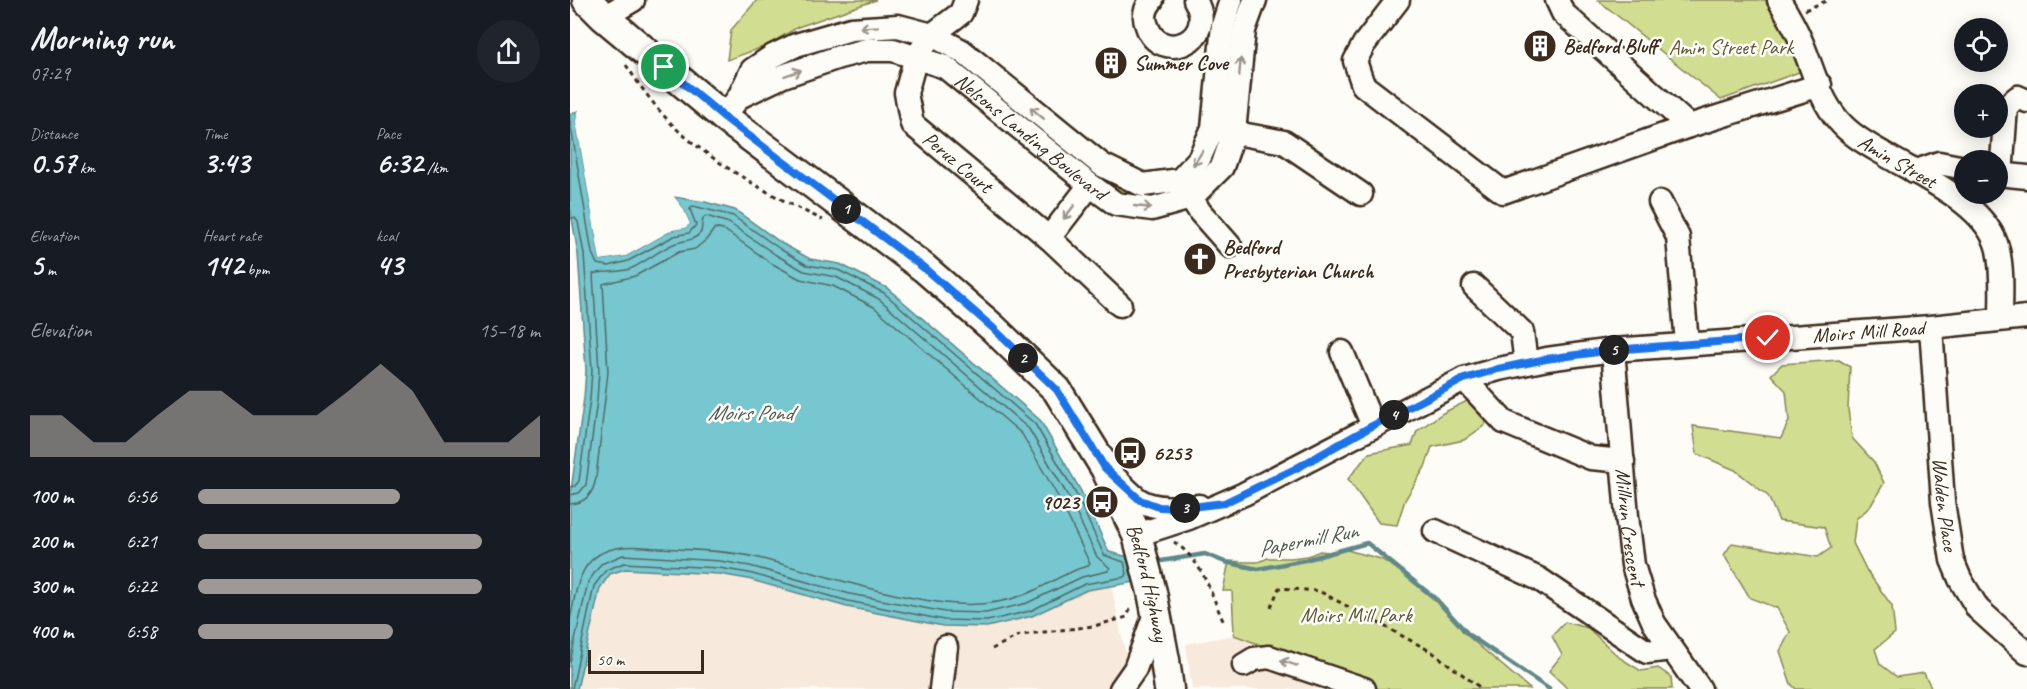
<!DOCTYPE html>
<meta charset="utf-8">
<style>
:root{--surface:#171b24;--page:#20242c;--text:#f1f3f6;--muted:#9ea1a6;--accent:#9f9995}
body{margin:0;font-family:Caveat,sans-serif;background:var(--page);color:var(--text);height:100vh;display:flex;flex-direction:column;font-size:22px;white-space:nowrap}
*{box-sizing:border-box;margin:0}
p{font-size:20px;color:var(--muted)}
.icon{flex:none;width:33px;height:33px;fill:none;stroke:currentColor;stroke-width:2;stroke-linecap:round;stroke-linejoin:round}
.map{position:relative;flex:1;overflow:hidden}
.details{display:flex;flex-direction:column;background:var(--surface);width:570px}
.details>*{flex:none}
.tools{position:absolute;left:1384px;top:18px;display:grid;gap:12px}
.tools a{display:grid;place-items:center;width:54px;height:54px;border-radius:50%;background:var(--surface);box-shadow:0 3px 15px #0003;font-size:30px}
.scale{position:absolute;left:18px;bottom:15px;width:116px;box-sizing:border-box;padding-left:6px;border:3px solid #3b2a1e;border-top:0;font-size:16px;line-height:21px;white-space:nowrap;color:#3b2a1e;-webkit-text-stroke:4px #fdfcf7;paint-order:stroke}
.pin{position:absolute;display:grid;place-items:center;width:51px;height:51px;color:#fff;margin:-26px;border:3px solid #fff;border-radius:50%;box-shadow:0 2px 6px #0007}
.km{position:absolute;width:30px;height:30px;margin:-15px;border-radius:50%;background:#222;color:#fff;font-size:16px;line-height:30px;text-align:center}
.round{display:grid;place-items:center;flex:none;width:63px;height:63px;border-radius:32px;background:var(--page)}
.overview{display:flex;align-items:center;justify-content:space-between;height:102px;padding:0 30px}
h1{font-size:33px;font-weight:800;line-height:45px}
.stats{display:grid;grid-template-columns:repeat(3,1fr);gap:9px;height:102px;padding:6px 30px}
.stats div{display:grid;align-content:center}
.stats b{font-size:30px;font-weight:800}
.stats small{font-size:16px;font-weight:400}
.stats p{font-size:16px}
.chart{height:168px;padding:12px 30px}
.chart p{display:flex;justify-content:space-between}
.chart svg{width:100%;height:108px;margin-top:6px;fill:var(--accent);opacity:.7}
ul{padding:0 30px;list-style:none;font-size:20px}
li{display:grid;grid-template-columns:96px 72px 1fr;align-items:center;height:45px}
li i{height:15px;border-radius:8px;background:var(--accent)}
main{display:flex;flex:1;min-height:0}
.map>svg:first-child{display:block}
</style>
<main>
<section class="details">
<div class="overview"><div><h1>Morning run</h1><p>07:29</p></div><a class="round"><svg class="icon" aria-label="share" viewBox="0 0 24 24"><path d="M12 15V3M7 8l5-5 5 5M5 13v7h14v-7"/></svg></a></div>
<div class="stats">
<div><p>Distance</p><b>0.57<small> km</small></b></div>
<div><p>Time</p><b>3:43</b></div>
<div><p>Pace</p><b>6:32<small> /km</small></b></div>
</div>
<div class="stats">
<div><p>Elevation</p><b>5<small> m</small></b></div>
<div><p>Heart rate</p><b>142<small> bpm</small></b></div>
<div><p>kcal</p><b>43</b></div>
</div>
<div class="chart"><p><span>Elevation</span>15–18 m</p>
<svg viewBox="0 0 160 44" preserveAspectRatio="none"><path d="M0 44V27L10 27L20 38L30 38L40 27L50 17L60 17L70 27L80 27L90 27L100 17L110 6L120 17L130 38L140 38L150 38L160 27V44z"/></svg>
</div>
<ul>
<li><b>100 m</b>6:56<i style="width:59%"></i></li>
<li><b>200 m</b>6:21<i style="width:83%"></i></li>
<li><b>300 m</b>6:22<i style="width:83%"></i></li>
<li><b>400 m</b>6:58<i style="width:57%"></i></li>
</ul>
</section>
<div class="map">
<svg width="1457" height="689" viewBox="0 0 1457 689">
<rect width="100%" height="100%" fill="#fdfcf7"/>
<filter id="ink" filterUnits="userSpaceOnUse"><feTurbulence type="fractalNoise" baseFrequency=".0167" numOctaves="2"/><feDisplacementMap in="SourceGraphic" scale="12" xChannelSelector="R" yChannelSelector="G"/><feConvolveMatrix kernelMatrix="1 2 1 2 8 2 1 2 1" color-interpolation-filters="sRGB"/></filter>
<g filter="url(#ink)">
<!-- built -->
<path fill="#f7e9db" d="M 55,569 L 149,574 L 178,579 L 277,607 L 373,626 L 541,585 L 563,689 L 7,689 L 30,588 L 40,574 Z
M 664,635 L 709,650 L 809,689 L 622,689 L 616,644 Z"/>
<!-- green -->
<path fill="#d1dd90" stroke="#868457" stroke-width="1.5" d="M 187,0 L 306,0 L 228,27 L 196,46 L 157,60 L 161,30 Z
M 1028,0 L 1198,0 L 1211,20 L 1232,71 L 1151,100 Z
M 374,50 L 548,186 L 564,191 L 605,191 C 583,201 567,199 545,192 L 374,57 L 371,52 Z
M 1269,360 L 1280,367 L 1278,409 L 1282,438 L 1304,462 L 1314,483 L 1300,507 L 1286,519 L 1283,543 L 1297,571 L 1322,606 L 1325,633 L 1305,649 L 1310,664 L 1327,677 L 1354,673 L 1362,689 L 1226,689 L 1221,684 L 1210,651 L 1220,632 L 1207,608 L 1180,598 L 1154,555 L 1162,543 L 1248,557 L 1261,548 L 1254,527 L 1209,521 L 1198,496 L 1165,470 L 1127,454 L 1123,426 L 1211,438 L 1219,421 L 1216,391 L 1201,375 L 1212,364 Z
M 897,401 L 918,412 L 915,425 L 894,440 L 862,447 L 855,467 L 835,500 L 827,525 L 809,523 L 778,479 L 799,453 L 842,445 L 847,431 L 873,413 Z
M 773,549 L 811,559 L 842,578 L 887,623 L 893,632 L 960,689 L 809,689 L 664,635 L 662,591 L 653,591 L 659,561 L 676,562 L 688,562 L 698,558 L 721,558 L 738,556 L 750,551 L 758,552 Z
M 995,622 L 1018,628 L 1050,658 L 1071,671 L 1088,668 L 1101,677 L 1102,689 L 998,689 L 979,671 L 992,655 L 982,636 Z"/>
<!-- water -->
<path fill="#76c7cf" stroke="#5e8888" stroke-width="1.5" d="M 8,111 L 6,121 L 30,260 L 56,256 L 102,230 L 115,228 L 120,224 L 113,208 L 104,197 L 135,202 L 165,210 L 213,244 L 240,259 L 270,264 L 317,288 L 470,420 L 511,491 L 539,552 L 559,557 L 566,582 L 517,590 L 462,616 L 417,627 L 373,626 L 277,607 L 178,579 L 149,574 L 55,569 L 40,574 L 30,588 L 7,689 L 0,689 L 0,497 L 14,398 L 16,370 L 8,254 L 0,207 L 0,114 Z"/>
<!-- pier -->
<path fill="#fdfcf7" d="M 8,111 L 10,111 L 9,121 L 33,257 L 55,253 L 101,228 L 117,223 L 110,210 L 101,198 L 102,194 L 113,208 L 120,224 L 115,228 L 102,230 L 56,256 L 30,260 L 6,121 Z"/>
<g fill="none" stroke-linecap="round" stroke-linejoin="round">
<!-- shore -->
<path stroke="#536965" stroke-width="1.5" d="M 0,121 L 22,253 L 27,264 L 39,266 L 58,261 L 104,236 L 119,233 L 126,225 L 120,209 L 123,206 L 163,216 L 210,249 L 237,265 L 268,270 L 314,293 L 465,424 L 506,494 L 534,555 L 554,562 L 557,574 L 555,577 L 515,584 L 460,611 L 417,621 L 374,620 L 278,601 L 179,573 L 149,568 L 54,563 L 36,570 L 24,586 L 2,689
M 0,218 L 5,218 L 8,222 L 14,254 L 22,370 L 20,399 L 9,481 L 5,486 L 0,487
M 0,495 L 9,493 L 16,485 L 27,400 L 29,371 L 23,274 C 32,271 48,273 60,269 C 76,262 90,249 106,243 C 117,240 124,241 131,232 L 133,218 L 136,216 L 159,223 L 206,255 L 234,271 L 266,277 L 309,299 L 459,429 L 499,498 L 527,557 L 540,568 L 538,571 L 512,577 L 457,603 L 416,613 L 375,612 L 280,594 L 180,566 L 150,561 L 53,555 L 31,564 L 18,582 L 0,662
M 0,504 C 16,503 23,494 26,478 L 38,372 L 33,284 L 65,276 L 109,252 L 125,249 L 136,240 L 145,228 L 156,231 L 201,263 L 230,279 L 263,286 L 304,307 L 452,434 L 491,502 L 520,564 L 518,566 C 496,571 477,586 456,594 C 431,604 401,606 375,603 C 310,595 248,573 185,557 C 154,550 121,550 90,548 C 69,547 47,543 28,555 C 7,568 5,598 0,620"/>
<!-- stream -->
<path stroke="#5e8888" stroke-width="4.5" d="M 585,562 L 635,554 L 655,562 L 688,569 L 735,560 L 797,543 L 867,600 L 899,635 L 979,689"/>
<!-- minor casing -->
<g stroke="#3b2a1e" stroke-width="27">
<g id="minor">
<path id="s1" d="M 396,0 L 391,13 L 362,35 L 346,57 L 336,93 L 342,124 L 479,238 L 550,305"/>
<path d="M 582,0 C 575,8 573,17 577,26 C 590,65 649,41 625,0"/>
<path d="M 828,0 L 794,44 L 785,61 L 793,85 L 933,192 L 1119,126 L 1250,85"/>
<path d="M 987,0 L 993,13 L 1119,126"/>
<path id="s2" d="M 1209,0 C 1217,13 1225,27 1231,41 C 1242,66 1249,98 1268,120 C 1281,136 1301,146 1319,157 C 1355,178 1419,207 1428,250 C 1433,273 1431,296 1431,319"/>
<path d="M 34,17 L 63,0"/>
<path id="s3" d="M 169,97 L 213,76 L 269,57 L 297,50 L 323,50 L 375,67 L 520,185 L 546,204 L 582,209 L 621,198 L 652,167 L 664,132 L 674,30 L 685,0"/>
<path d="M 154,117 L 169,97 L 182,70 L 203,56 L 226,45 L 281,29 L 328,26 L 362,35 L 392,51 L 532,165 L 573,185 L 610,180 L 629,159 L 643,128 L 653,25 L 661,0"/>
<path d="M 650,130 L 714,142 L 791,194"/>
<path d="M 1344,172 L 1369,163 L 1395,168"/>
<path d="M 1428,174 L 1457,177"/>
<path d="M 1431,175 L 1436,107 L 1448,97 L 1457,101"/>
<path d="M 614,186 L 630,212 L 660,246"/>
<path d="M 1090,202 L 1108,237 L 1117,344"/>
<path d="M 479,238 L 520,185"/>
<path d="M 904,286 L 952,332 L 956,363"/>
<path id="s4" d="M 1361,327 L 1373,502 L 1382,560 L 1390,579 L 1408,609 L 1457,653"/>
<path id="s5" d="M 1043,350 L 1057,516 L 1063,565 L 1073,598 L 1084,623 L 1130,689"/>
<path d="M 772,352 L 803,426"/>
<path d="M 894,379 L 934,422 L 1021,458 L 1053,461"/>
<path d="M 541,474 C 550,482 559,493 569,500 C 585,510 610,508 629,506"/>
<path d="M 865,531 L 969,579 L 1077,652 L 1101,649"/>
<path id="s6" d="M 567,535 L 619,518 L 674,494 L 894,379 L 929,369 L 977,359 L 1043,350 L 1361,327 L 1457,317"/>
<path d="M 674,665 L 684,659 L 699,657 L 794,689"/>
<path d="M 371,689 L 376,647"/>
<path d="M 551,689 L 565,669 L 586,611"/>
</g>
</g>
<!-- major casing -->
<g stroke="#3b2a1e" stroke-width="33">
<g id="major">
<path id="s7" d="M 17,0 L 34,17 L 154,117 L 354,268 L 423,328 L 487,390 L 535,468 L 567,535 L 582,592 L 595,660 L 599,689"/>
</g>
</g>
<!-- path -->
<path stroke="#3b2a1e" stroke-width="3" stroke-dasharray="4.5 4.5" stroke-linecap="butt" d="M 1235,10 L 1258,0
M 56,65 C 72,89 90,114 111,133 C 153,169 204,197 253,220
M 604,542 C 633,561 640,592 654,623
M 701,607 L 709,588 L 749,591 L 862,652 L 912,689
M 422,649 L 450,635 L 524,626 L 557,617 L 561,607"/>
<!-- minor -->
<use href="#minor" stroke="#fdfcf7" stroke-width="22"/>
<!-- major -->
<use href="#major" stroke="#fdfcf7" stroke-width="28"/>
</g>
<!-- one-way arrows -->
<defs><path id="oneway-shaft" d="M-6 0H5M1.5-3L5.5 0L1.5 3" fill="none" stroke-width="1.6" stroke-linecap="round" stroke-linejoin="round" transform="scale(1.5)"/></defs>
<g stroke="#9c938a">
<use href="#oneway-shaft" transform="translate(299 27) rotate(176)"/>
<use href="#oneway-shaft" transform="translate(670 67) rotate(-85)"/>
<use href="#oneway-shaft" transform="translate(223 73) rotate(-19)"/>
<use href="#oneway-shaft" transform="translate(467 113) rotate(-140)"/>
<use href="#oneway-shaft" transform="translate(628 158) rotate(123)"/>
<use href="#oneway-shaft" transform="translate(573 207) rotate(6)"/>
<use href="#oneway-shaft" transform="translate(499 212) rotate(128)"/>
<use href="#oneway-shaft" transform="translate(719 663) rotate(-162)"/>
</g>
</g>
<g fill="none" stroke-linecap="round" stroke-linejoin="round" filter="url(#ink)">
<!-- route casing -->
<g stroke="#fff" stroke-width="12">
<path id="route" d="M 94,67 L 154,117 L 354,268 L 423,328 L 487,390 L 535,468 L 570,500 L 589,507 L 613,508 L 654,503 L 725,469 L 802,426 L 894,379 L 928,369 L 976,359 L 1043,350 L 1198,338"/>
</g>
<!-- route -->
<use href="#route" stroke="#1a73e8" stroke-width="8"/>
</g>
<!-- icons -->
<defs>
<g id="building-disc" transform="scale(1.725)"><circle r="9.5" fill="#3b2a1e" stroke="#fdfcf7"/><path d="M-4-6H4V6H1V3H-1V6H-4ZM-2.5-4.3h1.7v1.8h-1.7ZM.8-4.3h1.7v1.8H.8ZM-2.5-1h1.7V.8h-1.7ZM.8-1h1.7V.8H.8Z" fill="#fff"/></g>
<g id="church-disc" transform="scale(1.725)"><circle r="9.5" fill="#3b2a1e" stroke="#fdfcf7"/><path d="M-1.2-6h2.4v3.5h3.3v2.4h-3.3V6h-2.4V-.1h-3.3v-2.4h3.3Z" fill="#fff"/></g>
<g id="bus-disc" transform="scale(1.725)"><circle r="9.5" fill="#3b2a1e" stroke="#fdfcf7"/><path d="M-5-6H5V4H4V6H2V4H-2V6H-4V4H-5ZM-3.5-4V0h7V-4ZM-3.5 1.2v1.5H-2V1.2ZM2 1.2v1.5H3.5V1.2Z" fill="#fff"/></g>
</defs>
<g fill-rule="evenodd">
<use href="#building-disc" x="970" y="46"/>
<use href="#building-disc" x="541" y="63"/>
<use href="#church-disc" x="630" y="259"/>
<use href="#bus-disc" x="560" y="453"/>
<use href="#bus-disc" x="532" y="502"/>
</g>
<g text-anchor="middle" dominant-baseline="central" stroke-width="5" stroke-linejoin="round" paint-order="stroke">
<!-- poi labels -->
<g font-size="21" font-weight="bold" fill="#3b2a1e" stroke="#fdfcf7" text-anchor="start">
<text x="993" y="46">Bedford Bluff</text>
<text x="564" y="63">Summer Cove</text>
<text x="653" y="247">Bedford<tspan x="653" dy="24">Presbyterian Church</tspan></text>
<text x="583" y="453">6253</text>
<text x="509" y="502" text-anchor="end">9023</text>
</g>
<!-- park labels -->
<g font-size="21" fill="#60573a" stroke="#fdfcf7">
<text x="1161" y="47">Amin Street Park</text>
<text x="786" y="615">Moirs Mill Park</text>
</g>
<!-- street labels -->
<g font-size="21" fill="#3b2a1e" stroke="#fdfcf7">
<text stroke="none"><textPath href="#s3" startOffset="328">Nelsons Landing Boulevard</textPath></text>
<text stroke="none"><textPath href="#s2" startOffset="207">Amin Street</textPath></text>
<text stroke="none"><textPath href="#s1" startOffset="206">Peruz Court</textPath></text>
<text stroke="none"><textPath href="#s6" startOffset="771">Moirs Mill Road</textPath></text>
<text stroke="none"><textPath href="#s4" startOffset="178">Walden Place</textPath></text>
<text stroke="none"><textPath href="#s5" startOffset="178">Millrun Crescent</textPath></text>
<text stroke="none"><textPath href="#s7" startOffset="826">Bedford Highway</textPath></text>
</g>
<!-- water labels -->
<g font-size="22" font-style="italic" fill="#4d5953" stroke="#fdfcf7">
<text x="180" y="413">Moirs Pond</text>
<text transform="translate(738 540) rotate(-11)">Papermill Run</text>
</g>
</g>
</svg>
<div class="tools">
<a><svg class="icon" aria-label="locate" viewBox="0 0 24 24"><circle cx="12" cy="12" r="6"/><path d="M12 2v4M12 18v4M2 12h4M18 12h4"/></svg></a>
<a>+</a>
<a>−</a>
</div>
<div class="scale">50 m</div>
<div class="pin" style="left:94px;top:67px;background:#1e9e55"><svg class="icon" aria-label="arrive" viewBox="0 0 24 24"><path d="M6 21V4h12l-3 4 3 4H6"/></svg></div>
<div class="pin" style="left:1198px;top:338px;background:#d93025"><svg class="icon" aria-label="check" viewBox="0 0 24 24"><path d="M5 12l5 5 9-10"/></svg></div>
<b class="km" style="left:276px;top:209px">1</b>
<b class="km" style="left:453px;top:358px">2</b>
<b class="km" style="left:615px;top:508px">3</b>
<b class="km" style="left:824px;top:415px">4</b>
<b class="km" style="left:1044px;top:350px">5</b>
</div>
</main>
